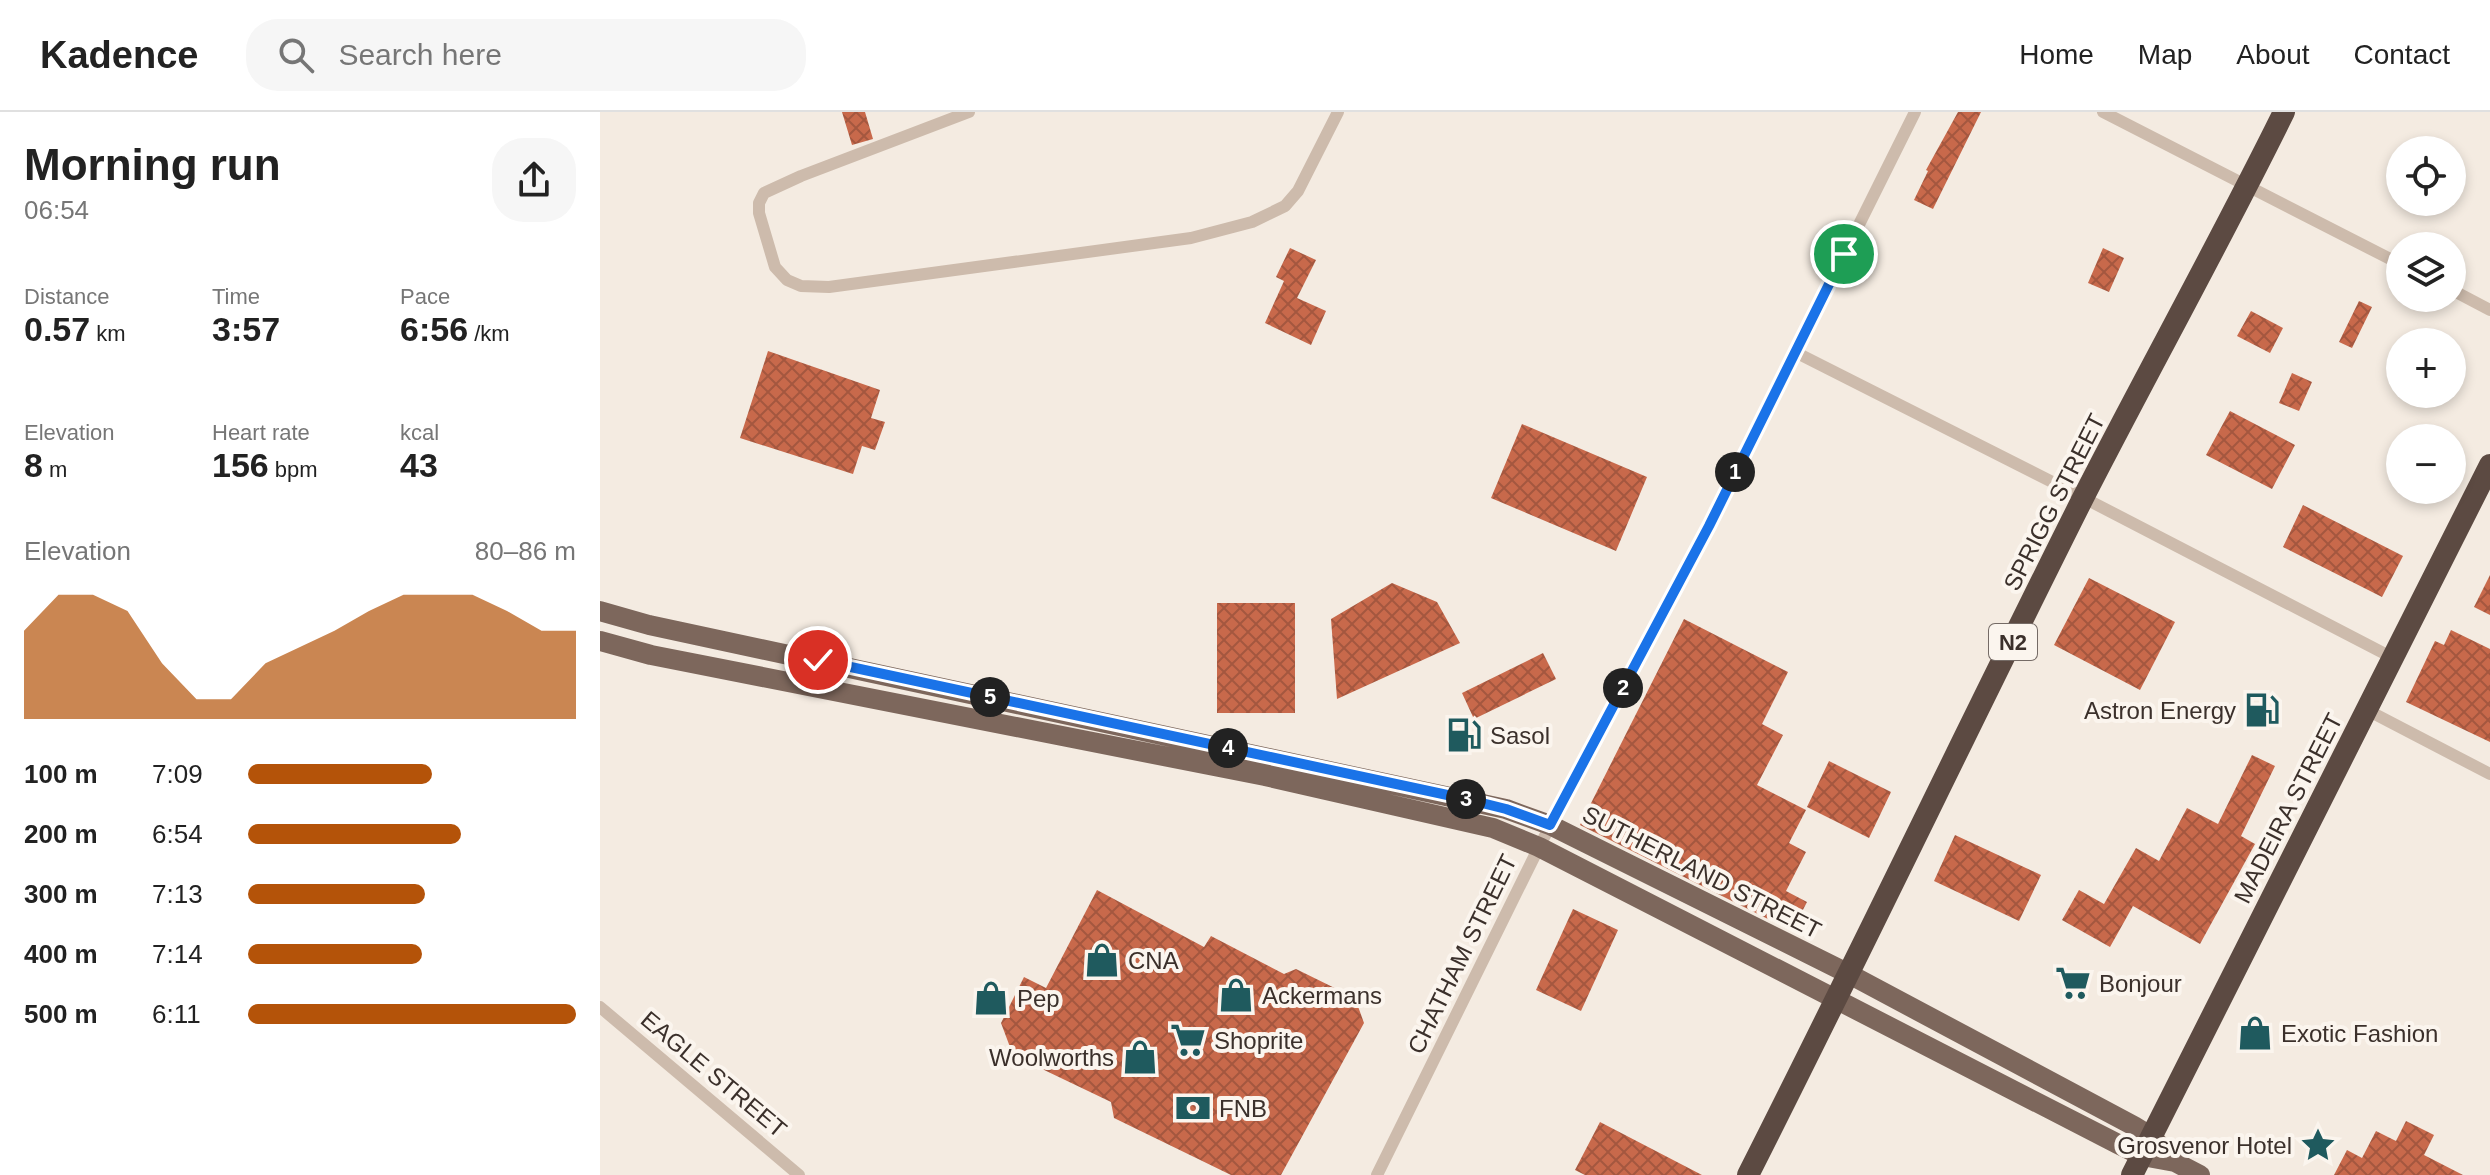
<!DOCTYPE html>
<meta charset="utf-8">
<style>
:root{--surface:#fff;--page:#f6f6f6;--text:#222;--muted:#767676;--line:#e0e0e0;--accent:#b45309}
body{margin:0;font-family:Helvetica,sans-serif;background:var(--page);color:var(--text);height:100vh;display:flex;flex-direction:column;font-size:30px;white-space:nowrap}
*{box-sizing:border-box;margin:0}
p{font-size:26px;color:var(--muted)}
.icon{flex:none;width:44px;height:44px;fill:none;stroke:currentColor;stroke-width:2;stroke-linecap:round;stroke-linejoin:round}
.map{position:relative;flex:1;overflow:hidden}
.sheet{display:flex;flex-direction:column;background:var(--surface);width:600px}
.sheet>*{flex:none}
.tools{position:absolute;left:1786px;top:24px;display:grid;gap:16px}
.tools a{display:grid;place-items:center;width:80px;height:80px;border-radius:50%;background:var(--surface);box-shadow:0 4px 12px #0003;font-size:40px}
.pin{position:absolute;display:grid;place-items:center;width:68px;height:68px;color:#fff;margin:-34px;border:4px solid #fff;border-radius:50%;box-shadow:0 2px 8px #0007}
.km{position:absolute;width:40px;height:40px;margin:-20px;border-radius:50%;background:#222;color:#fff;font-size:22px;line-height:40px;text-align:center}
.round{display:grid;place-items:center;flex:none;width:84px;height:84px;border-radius:32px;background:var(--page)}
.head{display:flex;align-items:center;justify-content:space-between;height:136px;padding:0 24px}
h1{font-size:44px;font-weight:700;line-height:60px}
.figures{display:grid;grid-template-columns:repeat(3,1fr);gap:12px;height:136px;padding:8px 24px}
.figures div{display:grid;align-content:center}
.figures b{font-size:34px;font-weight:700}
.figures small{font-size:22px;font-weight:400}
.figures p{font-size:22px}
.chart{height:224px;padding:16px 24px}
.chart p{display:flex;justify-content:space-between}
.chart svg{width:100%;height:144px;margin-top:8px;fill:var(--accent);opacity:.7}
ul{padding:0 24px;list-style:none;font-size:26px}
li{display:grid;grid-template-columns:128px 96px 1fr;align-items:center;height:60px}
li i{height:20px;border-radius:10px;background:var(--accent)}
header{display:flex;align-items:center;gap:48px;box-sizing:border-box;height:112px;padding:0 40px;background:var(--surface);border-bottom:2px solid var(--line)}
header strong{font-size:38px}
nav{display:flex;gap:44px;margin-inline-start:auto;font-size:28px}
.search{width:560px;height:72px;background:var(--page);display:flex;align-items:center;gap:20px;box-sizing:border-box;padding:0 28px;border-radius:32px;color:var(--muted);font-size:30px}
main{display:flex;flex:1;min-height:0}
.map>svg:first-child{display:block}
</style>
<header>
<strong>Kadence</strong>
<div class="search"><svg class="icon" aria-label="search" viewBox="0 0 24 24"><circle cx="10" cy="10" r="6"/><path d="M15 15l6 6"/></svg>Search here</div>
<nav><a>Home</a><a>Map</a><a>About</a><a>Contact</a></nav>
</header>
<main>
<section class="sheet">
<div class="head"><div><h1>Morning run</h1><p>06:54</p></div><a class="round"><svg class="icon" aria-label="share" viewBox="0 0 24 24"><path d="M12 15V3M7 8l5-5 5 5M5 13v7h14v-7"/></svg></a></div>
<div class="figures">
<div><p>Distance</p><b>0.57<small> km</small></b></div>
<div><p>Time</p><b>3:57</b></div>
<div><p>Pace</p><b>6:56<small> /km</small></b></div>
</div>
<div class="figures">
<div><p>Elevation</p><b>8<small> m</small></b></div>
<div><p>Heart rate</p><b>156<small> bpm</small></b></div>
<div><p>kcal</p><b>43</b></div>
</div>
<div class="chart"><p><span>Elevation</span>80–86 m</p>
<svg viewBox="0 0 160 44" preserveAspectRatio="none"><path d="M0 44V17L10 6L20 6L30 11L40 27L50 38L60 38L70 27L80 22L90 17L100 11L110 6L120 6L130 6L140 11L150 17L160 17V44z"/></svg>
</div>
<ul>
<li><b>100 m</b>7:09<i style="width:56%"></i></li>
<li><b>200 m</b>6:54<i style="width:65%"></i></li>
<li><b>300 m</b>7:13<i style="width:54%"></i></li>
<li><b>400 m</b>7:14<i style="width:53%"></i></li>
<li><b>500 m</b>6:11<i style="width:100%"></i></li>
</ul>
</section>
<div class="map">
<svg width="1890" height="1063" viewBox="0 0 1890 1063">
<defs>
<pattern id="building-cross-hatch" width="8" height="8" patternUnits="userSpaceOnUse" patternTransform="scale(2)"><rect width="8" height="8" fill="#c8694b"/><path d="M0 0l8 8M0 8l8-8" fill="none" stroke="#a4573f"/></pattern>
</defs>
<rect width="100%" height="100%" fill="#f4ebe1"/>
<!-- building -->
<path fill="url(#building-cross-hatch)" d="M 242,0 L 265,0 L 273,27 L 252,33 Z
M 1358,0 L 1381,0 L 1333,97 L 1314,88 L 1328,59 L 1326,58 Z
M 690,136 L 716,148 L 697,186 L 726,199 L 711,233 L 665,211 L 684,169 L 676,165 Z
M 1503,136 L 1524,146 L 1509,180 L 1488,171 Z
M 1759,189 L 1772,195 L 1752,236 L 1739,230 Z
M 1651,199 L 1683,216 L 1670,241 L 1637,224 Z
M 168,239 L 280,278 L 271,306 L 285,310 L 275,338 L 262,334 L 253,362 L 140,326 Z
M 1692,261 L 1712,270 L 1699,299 L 1679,291 Z
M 1630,299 L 1695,333 L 1672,377 L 1606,343 Z
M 922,312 L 1047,365 L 1016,439 L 891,386 Z
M 1703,393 L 1803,444 L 1782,485 L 1683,435 Z
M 1890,463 L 1890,503 L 1874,495 Z
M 1489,466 L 1575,510 L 1540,578 L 1454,533 Z
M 792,471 L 837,490 L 860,531 L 737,587 L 731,507 Z
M 617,491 L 695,491 L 695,601 L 617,601 Z
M 1084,507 L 1188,560 L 1162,612 L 1183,623 L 1157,673 L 1206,698 L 1189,731 L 1206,740 L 1186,779 L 1207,790 L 1192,819 L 980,713 Z
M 1851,518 L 1890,537 L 1890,630 L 1806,590 L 1835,529 L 1844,533 Z
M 943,541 L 956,567 L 874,607 L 862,581 Z
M 1652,643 L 1675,654 L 1641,724 L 1655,732 L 1600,832 L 1533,794 L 1510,835 L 1462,808 L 1479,778 L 1504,792 L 1536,736 L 1559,749 L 1587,696 L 1618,712 Z
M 1229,649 L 1291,680 L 1269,726 L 1207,695 Z
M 1355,723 L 1441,763 L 1419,809 L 1334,769 Z
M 497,778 L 604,835 L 611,824 L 684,862 L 696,857 L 755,886 L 764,911 L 681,1063 L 631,1063 L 514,1006 L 511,990 L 413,943 L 401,911 L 424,865 L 446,876 Z
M 973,797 L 1018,818 L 981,899 L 936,878 Z
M 1806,1009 L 1834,1023 L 1824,1043 L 1863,1063 L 1734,1063 L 1747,1038 L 1762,1046 L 1776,1019 L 1796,1029 Z
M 1000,1010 L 1102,1063 L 985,1063 L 975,1058 Z"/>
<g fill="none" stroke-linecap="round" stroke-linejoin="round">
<!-- street -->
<path stroke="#cdbbac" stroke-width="12" d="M 369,0 L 201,64 L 164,81 L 159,91 L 159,101 L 175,155 L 187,168 L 201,174 L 229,175 L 591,126 L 652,110 L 685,94 L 698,79 L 738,0
M 1503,0 L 1800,152
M 1852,178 L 1890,198
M 1195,240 L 1484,386 L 1793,546
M 1767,598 L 1890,662
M 0,895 L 199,1063
M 777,1063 L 939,735 L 1109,414 L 1315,0"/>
<!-- primary -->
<path stroke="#7d675c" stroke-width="20" d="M 0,499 L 49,513 L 906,697 L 950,713 L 1249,862 L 1534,1014 L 1552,1025 L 1562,1036
M 0,529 L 51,543 L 665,664 L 893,716 L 939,735 L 1518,1032 L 1542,1044 L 1575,1050 L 1600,1063"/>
<!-- highway -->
<path stroke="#5c4a42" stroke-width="22" d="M 1148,1063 C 1262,838 1370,611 1483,386 C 1549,257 1620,130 1684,0
M 1532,1063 L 1890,353"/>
</g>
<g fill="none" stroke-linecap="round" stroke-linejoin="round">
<!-- route casing -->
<g stroke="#fff" stroke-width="16">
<path id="route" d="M 218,548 L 866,687 L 906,697 L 950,713 L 1109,414 L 1244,142"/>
</g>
<!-- route -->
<use href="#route" stroke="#1a73e8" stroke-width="10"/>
</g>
<!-- icons -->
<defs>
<g id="fuel-bare" transform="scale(2.76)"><path d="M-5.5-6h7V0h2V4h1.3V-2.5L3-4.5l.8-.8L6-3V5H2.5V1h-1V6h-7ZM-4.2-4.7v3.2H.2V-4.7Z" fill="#1f5a5e" stroke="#fbf5ee" stroke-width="2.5" paint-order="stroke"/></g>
<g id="shop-bare" transform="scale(2.76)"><path d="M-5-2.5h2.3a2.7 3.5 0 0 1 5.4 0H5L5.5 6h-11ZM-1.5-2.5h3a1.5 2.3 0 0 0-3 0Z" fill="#1f5a5e" stroke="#fbf5ee" stroke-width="2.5" paint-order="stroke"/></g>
<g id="supermarket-bare" transform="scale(2.76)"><path d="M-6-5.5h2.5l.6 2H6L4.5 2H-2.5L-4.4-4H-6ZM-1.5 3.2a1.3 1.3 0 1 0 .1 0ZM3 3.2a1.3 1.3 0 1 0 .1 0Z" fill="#1f5a5e" stroke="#fbf5ee" stroke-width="2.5" paint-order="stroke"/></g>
<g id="bank-bare" transform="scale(2.76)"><path d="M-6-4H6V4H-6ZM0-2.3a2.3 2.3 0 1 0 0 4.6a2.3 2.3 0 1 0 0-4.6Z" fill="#1f5a5e" stroke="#fbf5ee" stroke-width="2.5" paint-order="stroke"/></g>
<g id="sight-bare" transform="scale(2.76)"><path d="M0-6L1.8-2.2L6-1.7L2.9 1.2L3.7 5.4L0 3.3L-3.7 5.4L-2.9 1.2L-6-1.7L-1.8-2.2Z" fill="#1f5a5e" stroke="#fbf5ee" stroke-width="2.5" paint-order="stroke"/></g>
</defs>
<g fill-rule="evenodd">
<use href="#fuel-bare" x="1662" y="598"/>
<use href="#fuel-bare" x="864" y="623"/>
<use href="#shop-bare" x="502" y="848"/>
<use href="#supermarket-bare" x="1473" y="871"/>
<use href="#shop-bare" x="636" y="883"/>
<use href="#shop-bare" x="391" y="886"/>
<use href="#shop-bare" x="1655" y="921"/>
<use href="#supermarket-bare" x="588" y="928"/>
<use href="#shop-bare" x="540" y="945"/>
<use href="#bank-bare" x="593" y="996"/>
<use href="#sight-bare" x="1718" y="1033"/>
</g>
<g text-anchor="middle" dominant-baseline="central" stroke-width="8" stroke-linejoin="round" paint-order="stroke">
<!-- shield labels -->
<rect fill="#fbf5ee" stroke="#756b66" stroke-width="2" x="1389" y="512" width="48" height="36" rx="6"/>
<g font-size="22" font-weight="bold" fill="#3b302b">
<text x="1413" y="530">N2</text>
</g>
<!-- street labels -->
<g font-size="24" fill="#3b302b" stroke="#fbf5ee">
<text transform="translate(1454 390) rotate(-63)">SPRIGG STREET</text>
<text transform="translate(1688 696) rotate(-63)">MADEIRA STREET</text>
<text transform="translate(1102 760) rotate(27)">SUTHERLAND STREET</text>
<text transform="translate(862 842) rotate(-64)">CHATHAM STREET</text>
<text transform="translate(114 962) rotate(40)">EAGLE STREET</text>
</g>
<!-- poi labels -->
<g font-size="24" fill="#3b302b" stroke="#fbf5ee" text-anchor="start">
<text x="1636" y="598" text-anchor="end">Astron Energy</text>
<text x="890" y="623">Sasol</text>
<text x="528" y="848">CNA</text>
<text x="1499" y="871">Bonjour</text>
<text x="662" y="883">Ackermans</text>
<text x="417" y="886">Pep</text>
<text x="1681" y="921">Exotic Fashion</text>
<text x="614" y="928">Shoprite</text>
<text x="514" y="945" text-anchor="end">Woolworths</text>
<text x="619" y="996">FNB</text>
<text x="1692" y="1033" text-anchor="end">Grosvenor Hotel</text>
</g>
</g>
</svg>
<div class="tools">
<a><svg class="icon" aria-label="locate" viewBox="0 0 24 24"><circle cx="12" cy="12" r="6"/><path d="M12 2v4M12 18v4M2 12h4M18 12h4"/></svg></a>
<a><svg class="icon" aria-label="layers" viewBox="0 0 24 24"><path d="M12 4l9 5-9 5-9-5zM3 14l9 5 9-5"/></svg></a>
<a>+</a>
<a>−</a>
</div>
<div class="pin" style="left:1244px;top:142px;background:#1e9e55"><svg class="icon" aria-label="arrive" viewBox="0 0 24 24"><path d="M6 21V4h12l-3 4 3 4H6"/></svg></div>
<div class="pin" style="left:218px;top:548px;background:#d93025"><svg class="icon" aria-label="check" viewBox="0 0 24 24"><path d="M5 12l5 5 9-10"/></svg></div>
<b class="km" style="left:1135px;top:360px">1</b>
<b class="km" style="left:1023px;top:576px">2</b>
<b class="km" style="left:866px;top:687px">3</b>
<b class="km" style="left:628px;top:636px">4</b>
<b class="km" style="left:390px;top:585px">5</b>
</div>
</main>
